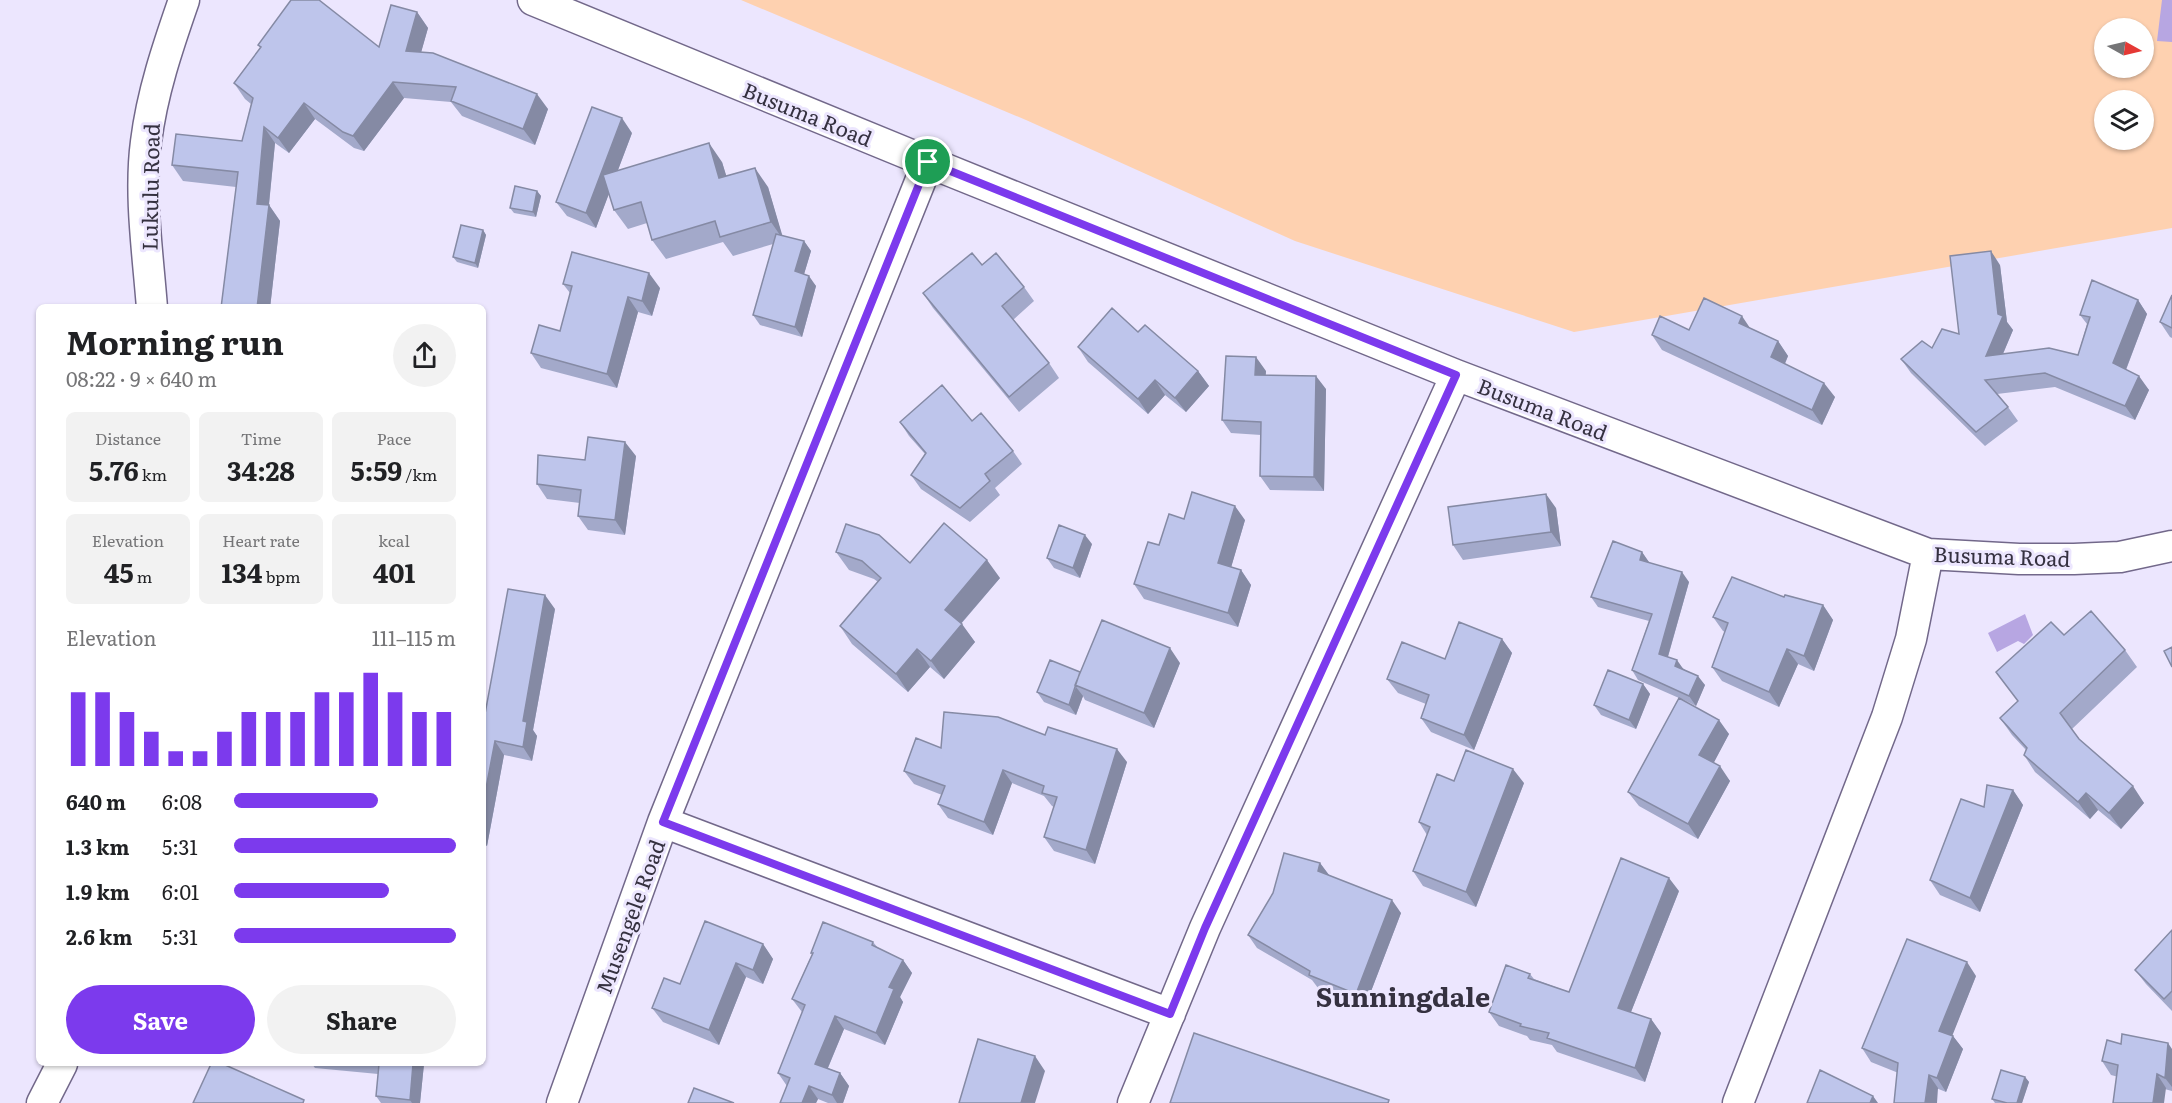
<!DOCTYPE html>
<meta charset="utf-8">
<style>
:root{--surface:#fff;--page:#f2f2f2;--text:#202124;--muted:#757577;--accent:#7c3aed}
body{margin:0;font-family:Literata,serif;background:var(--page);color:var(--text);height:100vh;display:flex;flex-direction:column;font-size:22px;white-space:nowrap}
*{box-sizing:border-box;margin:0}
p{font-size:20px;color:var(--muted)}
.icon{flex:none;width:33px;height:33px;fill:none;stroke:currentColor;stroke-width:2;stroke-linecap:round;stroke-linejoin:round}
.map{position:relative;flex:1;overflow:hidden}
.panel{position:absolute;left:36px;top:304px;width:450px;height:762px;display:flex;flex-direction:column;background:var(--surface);border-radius:9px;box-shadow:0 2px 4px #0004}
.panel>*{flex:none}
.needle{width:39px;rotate:98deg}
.fabs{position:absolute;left:2094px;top:18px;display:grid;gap:12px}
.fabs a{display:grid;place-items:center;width:60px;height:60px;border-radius:50%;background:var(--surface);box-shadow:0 2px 4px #0004;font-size:30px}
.pin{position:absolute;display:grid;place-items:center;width:51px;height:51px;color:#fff;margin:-26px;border:3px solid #fff;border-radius:50%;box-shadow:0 2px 6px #0007}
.round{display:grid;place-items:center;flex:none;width:63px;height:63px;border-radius:32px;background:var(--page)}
.headline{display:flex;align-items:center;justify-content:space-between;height:102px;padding:0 30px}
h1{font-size:33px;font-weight:700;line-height:45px}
.figures{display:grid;grid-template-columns:repeat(3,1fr);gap:9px;height:102px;padding:6px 30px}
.figures div{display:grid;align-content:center;border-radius:9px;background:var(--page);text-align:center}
.figures b{font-size:26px;font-weight:700}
.figures small{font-size:16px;font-weight:400}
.figures p{font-size:16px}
.chart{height:168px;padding:12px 30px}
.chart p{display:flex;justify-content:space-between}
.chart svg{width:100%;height:108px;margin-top:6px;stroke:var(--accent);stroke-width:6}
.primary-button{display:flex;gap:12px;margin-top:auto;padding:12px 30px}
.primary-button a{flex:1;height:69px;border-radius:36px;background:var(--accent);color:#fff;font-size:24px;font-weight:700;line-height:69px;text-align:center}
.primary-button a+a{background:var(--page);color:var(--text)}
ul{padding:0 30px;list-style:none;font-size:20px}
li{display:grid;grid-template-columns:96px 72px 1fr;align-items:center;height:45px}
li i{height:15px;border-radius:8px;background:var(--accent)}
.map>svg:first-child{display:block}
</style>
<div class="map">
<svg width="2172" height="1103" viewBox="0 0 2172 1103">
<rect width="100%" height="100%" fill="#ece6fe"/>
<!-- green -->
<path fill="#fed1b0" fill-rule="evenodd" d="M 741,0 L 2172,0 L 2172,228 L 1574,332 L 1295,241 L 1026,120 ZM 2104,28 L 2144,28 L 2144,68 L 2104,68 ZM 2104,100 L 2144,100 L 2144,140 L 2104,140 Z"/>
<!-- water -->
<path fill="#b7a6e2" d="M 2162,0 L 2172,0 L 2172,42 L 2157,41 Z
M 2025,614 L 2033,635 L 2024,644 L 2018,641 L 1997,652 L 1988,633 Z"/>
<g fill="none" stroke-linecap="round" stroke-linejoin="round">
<!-- minor casing -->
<g stroke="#72688a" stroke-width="33">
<path id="minor" d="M 533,0 L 928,162 L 1456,375 L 1928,554 L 2019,559 L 2074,559 L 2120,557 L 2172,546
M 152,308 C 148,255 139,195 146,142 C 152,93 168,46 184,0
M 663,822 L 1170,1014
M 42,1103 L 62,1064
M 562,1103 L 663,822 L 928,162
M 1133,1103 L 1205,928 L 1456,375
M 1738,1103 L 1887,717 L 1911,639 L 1928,554"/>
</g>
<!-- minor -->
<use href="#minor" stroke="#fff" stroke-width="30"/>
</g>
<!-- wall -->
<path fill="#a3a9ca" d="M 417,12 L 428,28 L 421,52 L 548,109 L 535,145 L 462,116 L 451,102 L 404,98 L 364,151 L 354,148 L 315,119 L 289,153 L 275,143 L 269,205 L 280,221 L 270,308 L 221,308 L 236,187 L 183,181 L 172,165 L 242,141 L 251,104 L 245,99 L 234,83 L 260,48 L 258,45 L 379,47 Z
M 632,133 L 618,170 L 722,162 L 726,176 L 768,187 L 782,236 L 804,241 L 811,251 L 804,274 L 816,286 L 802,337 L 760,325 L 753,315 L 773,244 L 733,256 L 723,242 L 666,259 L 652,240 L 647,223 L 628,229 L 614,210 L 609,193 L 596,228 L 567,216 L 556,202 Z
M 537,191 L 541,196 L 536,217 L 514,213 L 510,208 Z
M 483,230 L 486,235 L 478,268 L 457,262 L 453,257 Z
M 982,265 L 1024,287 L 1034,301 L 1013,320 L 1049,363 L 1059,378 L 1019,412 L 933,308 L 923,293 Z
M 2000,265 L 2007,322 L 2013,330 L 2003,354 L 2078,355 L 2087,324 L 2080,315 L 2138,300 L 2147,314 L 2126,370 L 2149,390 L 2135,420 L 2055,387 L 1997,394 L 2008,407 L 2018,421 L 1985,446 L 1911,373 L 1901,359 L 1932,348 L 1959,334 Z
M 563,284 L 660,288 L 652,316 L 638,312 L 617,388 L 541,368 L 531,353 L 560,331 L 570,293 Z
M 2172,295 L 2172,338 L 2170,337 L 2160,322 Z
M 1750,328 L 1778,341 L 1788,356 L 1785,364 L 1835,397 L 1822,425 L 1662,350 L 1652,335 L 1689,330 Z
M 1078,347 L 1198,371 L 1209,386 L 1186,412 L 1165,395 L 1148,414 L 1088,362 Z
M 1266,371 L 1265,375 L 1326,389 L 1324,491 L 1270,490 L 1260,476 L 1261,435 L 1231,433 L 1222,420 Z
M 972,421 L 1013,451 L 1022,464 L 995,488 L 1000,495 L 970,522 L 921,489 L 911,475 L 925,454 L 909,436 L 900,422 Z
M 636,456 L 625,535 L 588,530 L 578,516 L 580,503 L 547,499 L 537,484 Z
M 1556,508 L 1561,546 L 1463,560 L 1453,545 Z
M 1184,519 L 1245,520 L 1231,567 L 1241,570 L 1251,585 L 1238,627 L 1144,599 L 1134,584 Z
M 1092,544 L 1080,578 L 1054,568 L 1047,558 Z
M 836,552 L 910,563 L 1000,578 L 961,624 L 975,642 L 944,679 L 930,667 L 908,692 L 852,644 L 840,626 L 878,582 L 874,579 L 849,570 Z
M 1642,552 L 1649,563 L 1689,582 L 1668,657 L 1705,685 L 1696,706 L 1682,699 L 1729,734 L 1713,763 L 1730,781 L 1698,839 L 1639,806 L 1628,792 L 1679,698 L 1638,680 L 1632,670 L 1649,621 L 1598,607 L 1591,597 Z
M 1784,597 L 1823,605 L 1833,620 L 1814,671 L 1798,664 L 1779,707 L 1722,681 L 1712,667 L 1725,632 L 1723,631 L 1713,617 Z
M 555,609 L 533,730 L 537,736 L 532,761 L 504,755 L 487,846 L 483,845 L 483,713 L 485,714 Z
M 2064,635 L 2125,650 L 2137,667 L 2072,729 L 2079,739 L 2144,803 L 2121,829 L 2098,810 L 2090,819 L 2035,772 L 2024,755 L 2026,750 L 2012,735 L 2000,718 L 2018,701 L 1996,672 Z
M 1502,639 L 1512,653 L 1474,750 L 1431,732 L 1421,718 L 1426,704 L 1398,693 L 1387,679 Z
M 1180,663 L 1154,728 L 1085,700 L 1083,696 L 1076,715 L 1044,702 L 1037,692 L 1080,672 Z
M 1643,684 L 1650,694 L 1636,729 L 1601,715 L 1594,705 Z
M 1045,735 L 1127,762 L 1095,864 L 1054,851 L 1044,837 L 1054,807 L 1052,806 L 1044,796 L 1012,783 L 993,835 L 948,818 L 938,804 L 942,795 L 914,784 L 904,771 L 941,748 Z
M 1454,781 L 1524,783 L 1476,907 L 1423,886 L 1413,871 L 1427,835 L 1419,822 Z
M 2013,790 L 2023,805 L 1980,912 L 1940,895 L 1930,880 L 1984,807 Z
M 1320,863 L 1329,875 L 1401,913 L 1365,1007 L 1318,988 L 1312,980 L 1257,948 L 1248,935 Z
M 1679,891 L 1631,1012 L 1651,1019 L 1661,1033 L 1645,1082 L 1557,1052 L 1552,1045 L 1530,1040 L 1527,1036 L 1499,1026 L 1489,1012 L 1530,974 L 1534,979 L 1569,992 Z
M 2172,930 L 2172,1011 L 2146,984 L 2135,970 Z
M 873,942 L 878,948 L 903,960 L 912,973 L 900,997 L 903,1002 L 885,1045 L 844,1029 L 828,1068 L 840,1073 L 849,1086 L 843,1103 L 828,1103 L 818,1099 L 816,1103 L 780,1103 L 787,1086 L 778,1073 L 802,1012 L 792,999 L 812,954 L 811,953 Z
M 763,944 L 773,959 L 763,984 L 746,977 L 719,1045 L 663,1022 L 652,1008 L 680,984 Z
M 1976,976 L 1952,1035 L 1963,1049 L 1946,1092 L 1871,1062 L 1862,1048 Z
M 2172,1049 L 2172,1091 L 2111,1075 L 2102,1061 Z
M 312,1064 L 424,1064 L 420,1103 L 381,1103 L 376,1096 L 378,1074 L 315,1068 Z
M 2025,1077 L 2029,1082 L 2022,1103 L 1995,1103 L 1992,1099 Z"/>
<!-- shaded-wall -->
<path fill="#858aa4" d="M 417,12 L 428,28 L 417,67 L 406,51 Z
M 393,82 L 404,98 L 364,151 L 353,136 Z
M 537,94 L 548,109 L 535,145 L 523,129 Z
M 304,103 L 315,119 L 289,153 L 278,138 Z
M 622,118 L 632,133 L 596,228 L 586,213 Z
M 264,127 L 275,143 L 268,213 L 269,205 L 280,221 L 270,308 L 257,308 L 257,204 Z
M 709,143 L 722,162 L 733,197 L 719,178 Z
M 755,168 L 768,187 L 784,241 L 771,222 Z
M 537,191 L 541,196 L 536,217 L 533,212 Z
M 483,230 L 486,235 L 478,268 L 475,263 Z
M 804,241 L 811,251 L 802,281 L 795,271 Z
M 1991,251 L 2000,265 L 2007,322 L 2013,330 L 1996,370 L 1986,356 L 1998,314 Z
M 649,273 L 660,288 L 652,316 L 642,301 Z
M 809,276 L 816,286 L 802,337 L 795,327 Z
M 628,297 L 638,312 L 617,388 L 607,374 Z
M 2138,300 L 2147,314 L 2123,377 L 2113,363 Z
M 1742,316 L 1752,331 L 1739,323 Z
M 1778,341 L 1788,356 L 1781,372 L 1771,357 Z
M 1256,357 L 1266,371 L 1265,388 L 1255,375 Z
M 1198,371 L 1209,386 L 1186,412 L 1175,398 Z
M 1316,376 L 1326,389 L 1324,491 L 1314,477 Z
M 2139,376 L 2149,390 L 2135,420 L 2125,406 Z
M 1155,380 L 1165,395 L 1148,414 L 1138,399 Z
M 1824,383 L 1835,397 L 1822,425 L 1812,410 Z
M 625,442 L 636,456 L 625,535 L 615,520 Z
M 1546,494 L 1556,508 L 1561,546 L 1551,532 Z
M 1235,506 L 1245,520 L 1228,578 L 1218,563 Z
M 1085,535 L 1092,544 L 1080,578 L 1073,568 Z
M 1642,552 L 1649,562 L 1646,569 L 1640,560 Z
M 987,560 L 1000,578 L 957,628 L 945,610 Z
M 1241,570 L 1251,585 L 1238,627 L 1228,613 Z
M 1682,572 L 1689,582 L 1666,663 L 1659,654 Z
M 545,595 L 555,609 L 533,730 L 537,736 L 532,761 L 523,747 L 523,721 Z
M 1823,605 L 1833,620 L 1814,671 L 1804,656 Z
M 962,624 L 975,642 L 944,679 L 931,661 Z
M 1502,639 L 1512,653 L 1474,750 L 1464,735 Z
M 1170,648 L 1180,663 L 1154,728 L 1144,713 Z
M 917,649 L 930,667 L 908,692 L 896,674 Z
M 1787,649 L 1798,664 L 1779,707 L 1769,692 Z
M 1677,660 L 1684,670 L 1675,666 Z
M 1698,676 L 1705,685 L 1696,706 L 1689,696 Z
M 1643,684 L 1650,694 L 1636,729 L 1629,720 Z
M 1076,687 L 1083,696 L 1076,715 L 1069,705 Z
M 1719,720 L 1729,734 L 1710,770 L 1699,755 Z
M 495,741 L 504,755 L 487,846 L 483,839 L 483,804 Z
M 1117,749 L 1127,762 L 1095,864 L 1086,850 Z
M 1720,766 L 1730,781 L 1698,839 L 1688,824 Z
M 1513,769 L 1524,783 L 1476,907 L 1466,892 Z
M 1003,770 L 1012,783 L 993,835 L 984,822 Z
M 2133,786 L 2144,803 L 2121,829 L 2109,813 Z
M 2013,790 L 2023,805 L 1980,912 L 1970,898 Z
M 2086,793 L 2098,810 L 2090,819 L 2078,802 Z
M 1320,863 L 1329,875 L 1318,871 Z
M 1669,878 L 1679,891 L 1627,1022 L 1618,1008 Z
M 1392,900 L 1401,913 L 1365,1007 L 1356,994 Z
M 763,944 L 773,959 L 763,984 L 753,970 Z
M 903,960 L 912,973 L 900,997 L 903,1002 L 885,1045 L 876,1033 L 889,987 Z
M 1967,962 L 1976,976 L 1949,1044 L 1939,1031 Z
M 736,963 L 746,977 L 719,1045 L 709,1030 Z
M 835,1016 L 844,1029 L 824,1077 L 815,1064 Z
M 1651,1019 L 1661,1033 L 1645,1082 L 1635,1068 Z
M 1953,1036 L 1963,1049 L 1946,1092 L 1937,1078 Z
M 2168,1043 L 2172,1049 L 2172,1087 L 2165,1078 Z
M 1035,1056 L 1045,1071 L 1035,1103 L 1021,1103 Z
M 413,1064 L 424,1064 L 420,1103 L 412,1103 L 410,1100 Z
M 840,1073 L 849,1086 L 843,1103 L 837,1103 L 832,1095 Z
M 2157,1074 L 2166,1088 L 2164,1103 L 2153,1103 Z
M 1929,1075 L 1938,1088 L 1937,1103 L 1925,1103 Z
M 2025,1077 L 2029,1082 L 2022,1103 L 2017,1103 Z
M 809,1086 L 818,1099 L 816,1103 L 802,1103 Z
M 1873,1096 L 1878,1103 L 1870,1103 Z"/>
<!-- building -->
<path fill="#bec5eb" stroke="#858aa4" stroke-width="1.5" d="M 291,0 L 319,0 L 379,47 L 391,5 L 417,12 L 406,51 L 433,53 L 537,94 L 523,129 L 451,101 L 456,87 L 393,82 L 353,136 L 343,132 L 304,103 L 278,138 L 264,127 L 257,204 L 269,205 L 257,308 L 221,308 L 238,172 L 172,165 L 176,134 L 242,141 L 253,98 L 234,83 L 261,47 L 258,45 Z
M 592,107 L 622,118 L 586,213 L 556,202 Z
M 709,143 L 719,178 L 755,168 L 771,222 L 720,237 L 715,221 L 652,240 L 641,202 L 614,210 L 603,175 Z
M 515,186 L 537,191 L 533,212 L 510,208 Z
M 461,225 L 483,230 L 475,263 L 453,257 Z
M 776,234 L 804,241 L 795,271 L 809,276 L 795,327 L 753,315 Z
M 1991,251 L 1998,314 L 2003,316 L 1986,356 L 2049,348 L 2078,355 L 2090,317 L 2080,315 L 2092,280 L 2138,300 L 2113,363 L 2139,376 L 2125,406 L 2045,373 L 1985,380 L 2008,407 L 1976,432 L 1901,359 L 1922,341 L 1932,348 L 1942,329 L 1959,334 L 1950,256 Z
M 572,252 L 649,273 L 642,301 L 628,297 L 607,374 L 531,353 L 539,325 L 560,331 L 572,286 L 563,284 Z
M 972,253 L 982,265 L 996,253 L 1024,287 L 1002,306 L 1049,363 L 1009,397 L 923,293 Z
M 2172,295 L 2172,328 L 2160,322 Z
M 1704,298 L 1742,316 L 1739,323 L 1778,341 L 1771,357 L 1824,383 L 1812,410 L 1652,335 L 1660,316 L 1689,330 Z
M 1112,308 L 1138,332 L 1145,325 L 1198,371 L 1175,398 L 1155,380 L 1138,399 L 1078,347 Z
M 1226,356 L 1256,357 L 1255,375 L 1316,376 L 1314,477 L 1260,476 L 1261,422 L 1222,420 Z
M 942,385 L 972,421 L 981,413 L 1013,451 L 985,474 L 990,481 L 960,508 L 911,475 L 926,453 L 900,422 Z
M 588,437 L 625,442 L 615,520 L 578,516 L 581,490 L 537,484 L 538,455 L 585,460 Z
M 1192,492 L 1235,506 L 1218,563 L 1241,570 L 1228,613 L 1134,584 L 1148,542 L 1159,545 L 1169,514 L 1184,519 Z
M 1546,494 L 1551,532 L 1453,545 L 1448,507 Z
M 944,523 L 987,560 L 945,610 L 962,624 L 931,661 L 917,649 L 896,674 L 840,626 L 881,578 L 862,561 L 836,552 L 846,524 L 879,535 L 910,563 Z
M 1059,525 L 1085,535 L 1073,568 L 1047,558 Z
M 1613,541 L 1642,552 L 1640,560 L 1682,572 L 1659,654 L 1677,660 L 1675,666 L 1698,676 L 1689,696 L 1632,670 L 1652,614 L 1591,597 Z
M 1732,577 L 1784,597 L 1785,595 L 1823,605 L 1804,656 L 1787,649 L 1769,692 L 1712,667 L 1728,623 L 1713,617 Z
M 508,589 L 545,595 L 523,721 L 527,722 L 523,747 L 495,741 L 483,804 L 483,713 L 485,714 Z
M 2091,611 L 2125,650 L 2060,713 L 2079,739 L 2133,786 L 2109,813 L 2086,793 L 2078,802 L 2024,755 L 2027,748 L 2000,718 L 2018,701 L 1996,672 L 2051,622 L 2064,635 Z
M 1102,620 L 1170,648 L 1144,713 L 1075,685 Z
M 1459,622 L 1502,639 L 1464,735 L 1421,718 L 1429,695 L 1387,679 L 1402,642 L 1445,659 Z
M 2172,647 L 2172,667 L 2164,651 Z
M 1050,660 L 1080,672 L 1069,705 L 1037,692 Z
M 1608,670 L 1643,684 L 1629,720 L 1594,705 Z
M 1679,698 L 1719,720 L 1699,755 L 1720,766 L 1688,824 L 1628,792 Z
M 944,712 L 998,717 L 1045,735 L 1048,727 L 1117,749 L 1086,850 L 1044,837 L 1057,797 L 1042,793 L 1044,786 L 1003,770 L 984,822 L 938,804 L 945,786 L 904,771 L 916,738 L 941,748 Z
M 1466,750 L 1513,769 L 1466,892 L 1413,871 L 1430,827 L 1419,822 L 1437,774 L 1454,781 Z
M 1987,785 L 2013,790 L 1970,898 L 1930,880 L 1961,799 L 1984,807 Z
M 1284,853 L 1320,863 L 1318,871 L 1392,900 L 1356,994 L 1309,975 L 1310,971 L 1248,935 L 1273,893 Z
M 1621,858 L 1669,878 L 1618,1008 L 1651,1019 L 1635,1068 L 1547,1038 L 1549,1033 L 1520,1026 L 1521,1024 L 1489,1012 L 1506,965 L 1530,974 L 1528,978 L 1569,992 Z
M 705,921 L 763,944 L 753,970 L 736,963 L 709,1030 L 652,1008 L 664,978 L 680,984 Z
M 823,922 L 873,942 L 872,945 L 903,960 L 889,987 L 894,989 L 876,1033 L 835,1016 L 815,1064 L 840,1073 L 832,1095 L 809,1086 L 802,1103 L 780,1103 L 790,1078 L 778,1073 L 805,1005 L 792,999 L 813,953 L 811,953 Z
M 2172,930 L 2172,991 L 2164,999 L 2135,970 Z
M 1907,939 L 1967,962 L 1939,1031 L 1953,1036 L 1937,1078 L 1929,1075 L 1925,1103 L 1894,1103 L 1898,1063 L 1862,1048 Z
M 1194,1033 L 1389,1100 L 1388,1103 L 1170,1103 Z
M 2122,1034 L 2168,1043 L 2165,1078 L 2157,1074 L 2153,1103 L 2113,1103 L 2118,1065 L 2102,1061 L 2107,1040 L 2121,1044 Z
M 978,1039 L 1035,1056 L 1021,1103 L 959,1103 Z
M 211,1064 L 223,1064 L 304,1100 L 303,1103 L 193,1103 Z
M 379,1064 L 413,1064 L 410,1100 L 376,1096 Z
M 1820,1070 L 1873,1096 L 1870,1103 L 1807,1103 Z
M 2001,1070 L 2025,1077 L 2017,1103 L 2007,1103 L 1992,1099 Z
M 694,1088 L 734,1103 L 688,1103 Z"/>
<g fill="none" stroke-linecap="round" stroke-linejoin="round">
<!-- route casing -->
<g stroke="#fff" stroke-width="12">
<path id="route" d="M 928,162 L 1456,375 L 1205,928 L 1170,1014 L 663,822 Z"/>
</g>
<!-- route -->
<use href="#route" stroke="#7c3aed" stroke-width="8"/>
</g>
<g text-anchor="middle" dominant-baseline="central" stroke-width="6" stroke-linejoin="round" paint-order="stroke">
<!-- street labels -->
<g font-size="21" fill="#353140" stroke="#ece6fe">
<text transform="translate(808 113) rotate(22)">Busuma Road</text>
<text transform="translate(149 187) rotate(-89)">Lukulu Road</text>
<text transform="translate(1543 408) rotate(21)">Busuma Road</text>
<text transform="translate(2002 555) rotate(2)">Busuma Road</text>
<text transform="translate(629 916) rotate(-70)">Musengele Road</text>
</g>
<!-- district labels -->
<g font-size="27" font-weight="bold" fill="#353140" stroke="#ece6fe">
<text x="1403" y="995">Sunningdale</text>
</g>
</g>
</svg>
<div class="fabs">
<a><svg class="needle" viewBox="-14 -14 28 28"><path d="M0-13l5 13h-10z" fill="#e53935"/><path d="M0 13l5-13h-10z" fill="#757577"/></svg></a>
<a><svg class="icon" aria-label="layers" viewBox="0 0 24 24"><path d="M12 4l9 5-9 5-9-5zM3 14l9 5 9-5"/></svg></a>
</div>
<div class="pin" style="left:928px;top:162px;background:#1e9e55"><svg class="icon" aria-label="arrive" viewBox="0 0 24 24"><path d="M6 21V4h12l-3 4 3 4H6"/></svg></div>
<section class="panel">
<div class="headline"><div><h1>Morning run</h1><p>08:22 · 9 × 640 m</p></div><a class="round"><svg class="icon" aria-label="share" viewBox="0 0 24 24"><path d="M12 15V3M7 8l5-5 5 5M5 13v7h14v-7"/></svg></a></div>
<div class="figures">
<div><p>Distance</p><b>5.76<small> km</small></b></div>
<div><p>Time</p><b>34:28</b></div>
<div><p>Pace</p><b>5:59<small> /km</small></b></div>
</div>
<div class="figures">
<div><p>Elevation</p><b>45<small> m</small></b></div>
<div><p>Heart rate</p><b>134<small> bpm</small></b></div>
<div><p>kcal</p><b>401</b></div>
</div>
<div class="chart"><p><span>Elevation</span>111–115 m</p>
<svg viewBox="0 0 160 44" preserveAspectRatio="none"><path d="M5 44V14M15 44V14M25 44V22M35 44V30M45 44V38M55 44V38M65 44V30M75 44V22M85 44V22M95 44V22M105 44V14M115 44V14M125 44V6M135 44V14M145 44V22M155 44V22"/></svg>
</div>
<ul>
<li><b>640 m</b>6:08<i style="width:65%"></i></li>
<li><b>1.3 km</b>5:31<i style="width:100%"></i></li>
<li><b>1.9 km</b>6:01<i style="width:70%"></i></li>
<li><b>2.6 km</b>5:31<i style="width:100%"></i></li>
</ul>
<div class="primary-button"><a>Save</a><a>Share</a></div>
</section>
</div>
